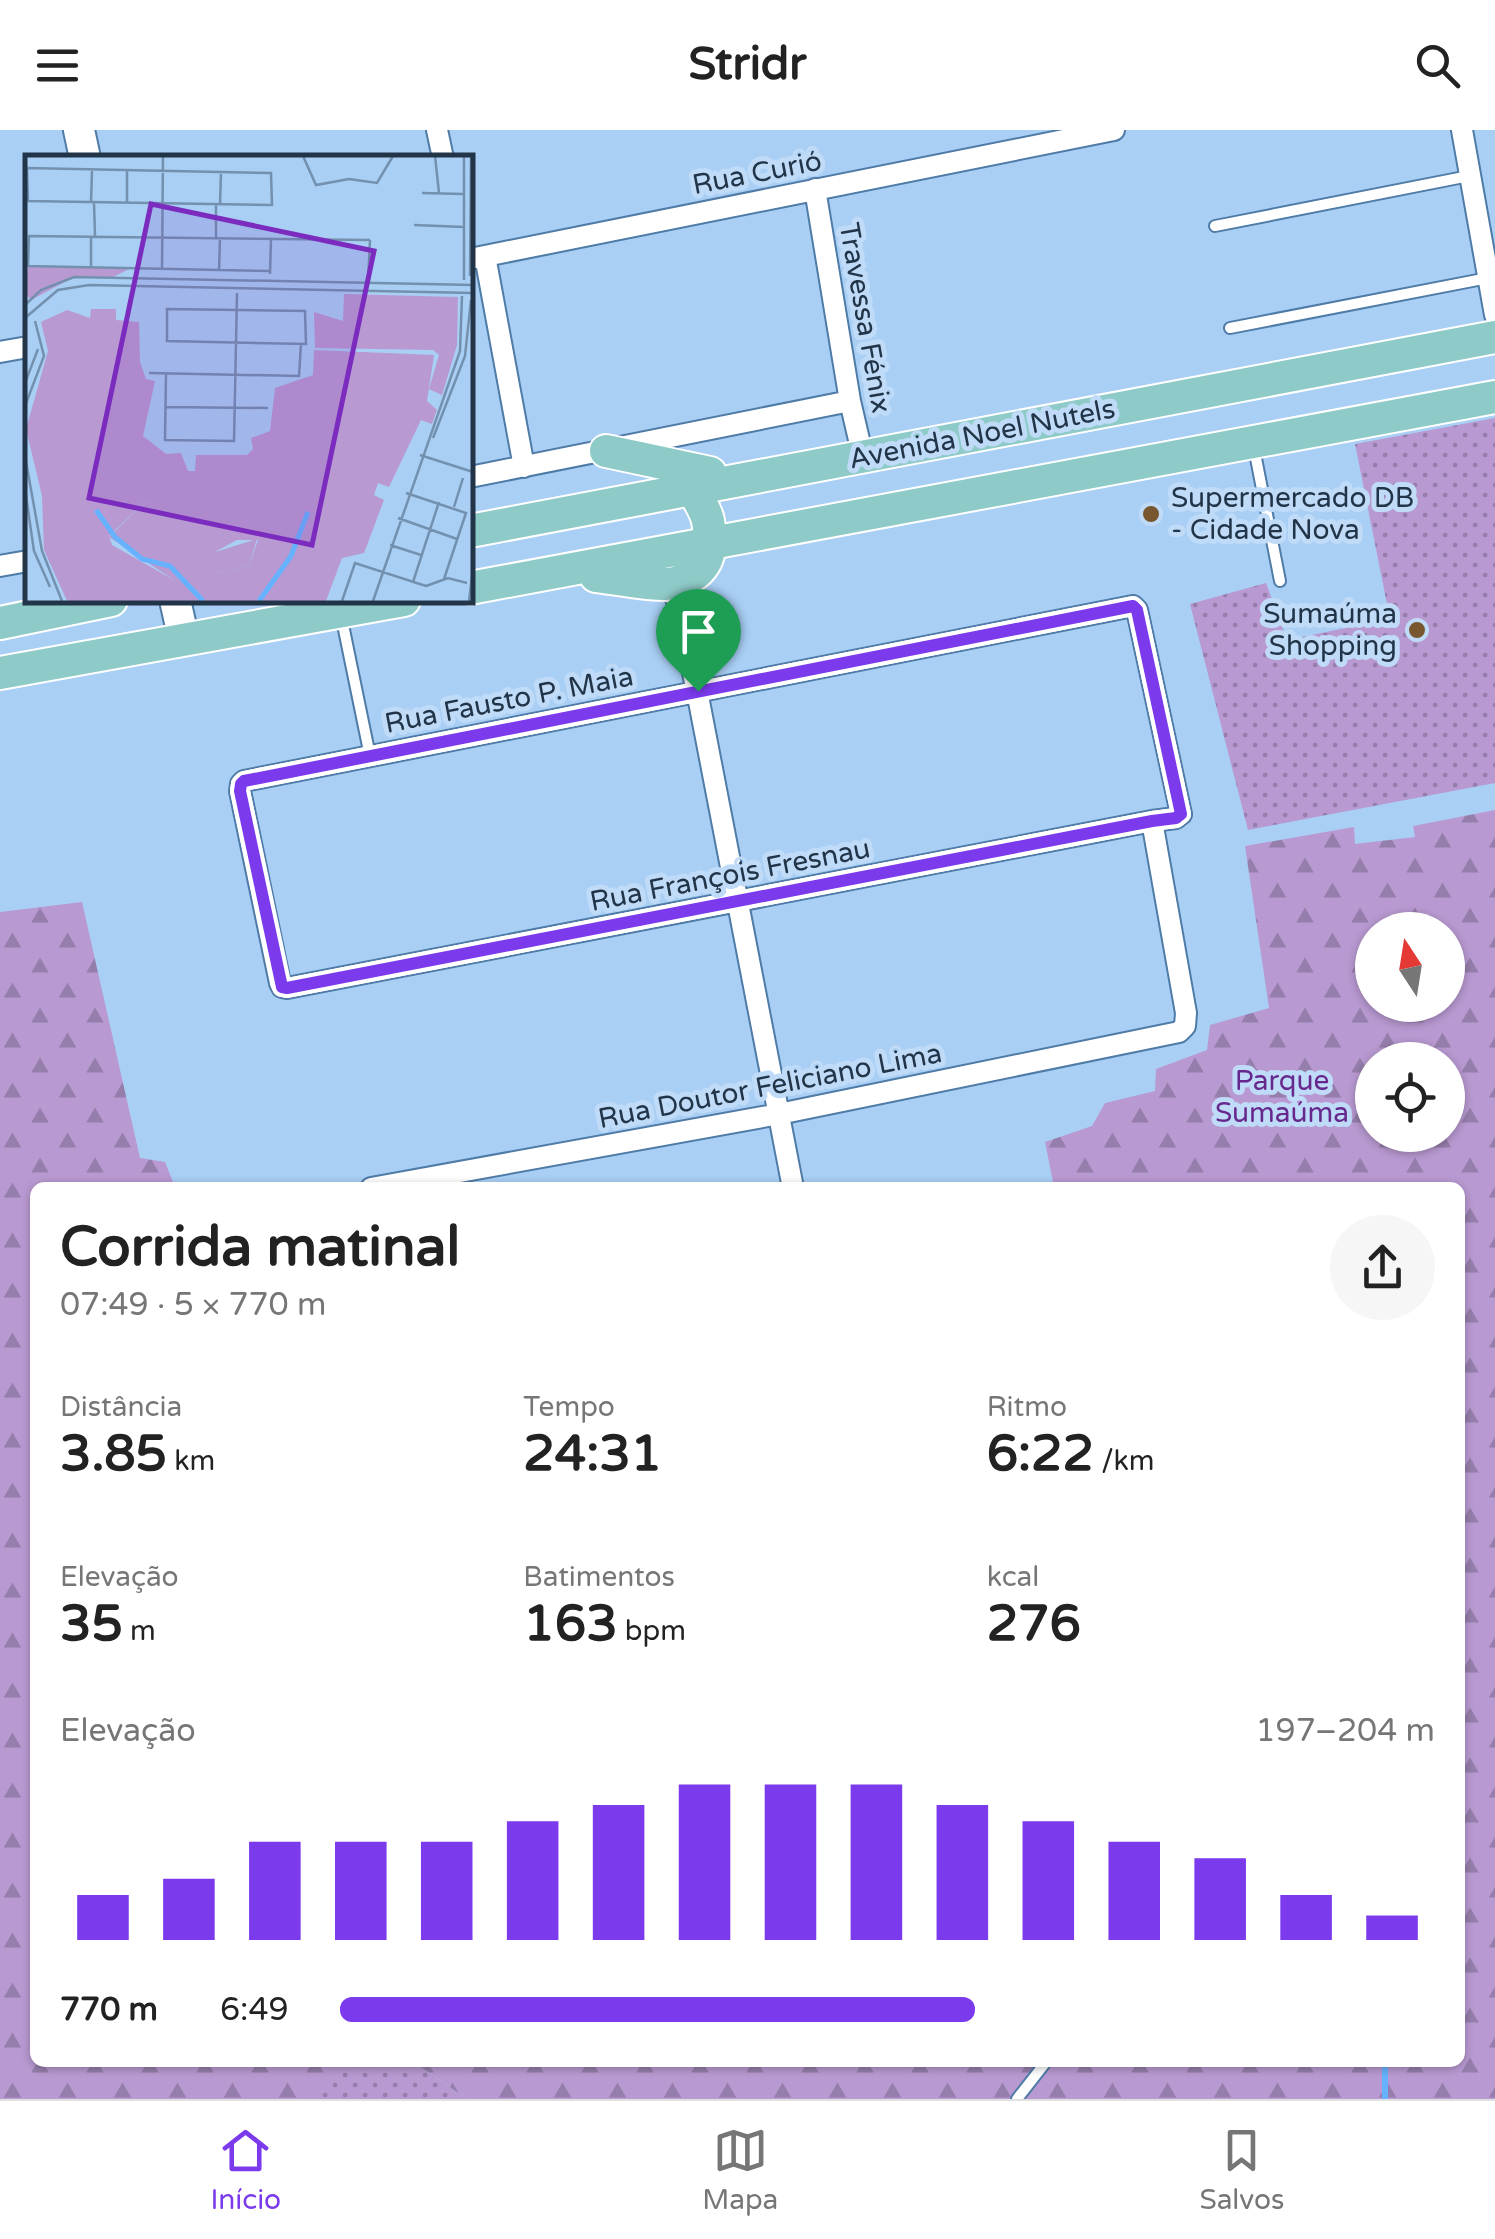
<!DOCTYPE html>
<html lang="pt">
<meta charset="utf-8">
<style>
:root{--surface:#fff;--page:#f6f6f6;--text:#222;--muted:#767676;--line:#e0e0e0;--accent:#7c3aed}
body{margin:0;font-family:"Varela Round",sans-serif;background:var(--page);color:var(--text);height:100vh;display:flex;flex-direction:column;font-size:38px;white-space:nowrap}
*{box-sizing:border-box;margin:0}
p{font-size:32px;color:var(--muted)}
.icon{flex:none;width:55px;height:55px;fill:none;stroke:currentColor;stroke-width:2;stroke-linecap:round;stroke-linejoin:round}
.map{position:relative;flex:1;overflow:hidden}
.panel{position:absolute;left:30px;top:1052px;width:1435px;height:885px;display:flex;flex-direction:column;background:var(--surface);border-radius:15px;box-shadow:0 2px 8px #0004}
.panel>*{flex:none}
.needle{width:65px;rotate:348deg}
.controls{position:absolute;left:1355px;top:782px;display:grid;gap:20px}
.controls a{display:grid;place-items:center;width:110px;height:110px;border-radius:50%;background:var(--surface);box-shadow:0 2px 8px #0004;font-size:50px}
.pin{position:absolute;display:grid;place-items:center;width:85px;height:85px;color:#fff;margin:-102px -42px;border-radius:50% 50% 50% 0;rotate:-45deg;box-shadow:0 0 10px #0007}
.pin .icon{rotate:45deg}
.round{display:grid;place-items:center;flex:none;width:105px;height:105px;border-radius:52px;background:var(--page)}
.headline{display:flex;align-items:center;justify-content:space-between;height:170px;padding:0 30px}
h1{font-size:55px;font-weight:700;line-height:75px}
.figures{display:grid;grid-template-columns:repeat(3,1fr);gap:15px;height:170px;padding:10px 30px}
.figures div{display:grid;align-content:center}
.figures b{font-size:50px;font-weight:700}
.figures small{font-size:28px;font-weight:400}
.figures p{font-size:28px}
.chart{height:280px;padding:20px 30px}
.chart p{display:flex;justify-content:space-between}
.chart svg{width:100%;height:180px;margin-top:10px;stroke:var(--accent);stroke-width:6}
ul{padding:0 30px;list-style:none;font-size:32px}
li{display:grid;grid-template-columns:160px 120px 1fr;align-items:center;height:75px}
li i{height:25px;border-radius:12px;background:var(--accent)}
header{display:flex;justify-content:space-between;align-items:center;height:130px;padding:0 30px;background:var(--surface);font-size:45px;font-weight:700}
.tab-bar{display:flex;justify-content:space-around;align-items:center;height:140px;border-top:2px solid var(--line);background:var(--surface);font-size:28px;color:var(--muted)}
.tab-bar a{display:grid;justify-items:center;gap:5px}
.tab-bar .selected{color:var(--accent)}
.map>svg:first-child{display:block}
</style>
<header><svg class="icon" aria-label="menu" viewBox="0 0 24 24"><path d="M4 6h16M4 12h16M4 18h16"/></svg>Stridr<svg class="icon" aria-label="search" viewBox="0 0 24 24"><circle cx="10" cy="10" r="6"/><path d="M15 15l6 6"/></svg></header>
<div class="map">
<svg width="1495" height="1969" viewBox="0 0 1495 1969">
<defs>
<pattern id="green-dots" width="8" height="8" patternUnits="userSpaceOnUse" patternTransform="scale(2.5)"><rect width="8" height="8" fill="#b899d1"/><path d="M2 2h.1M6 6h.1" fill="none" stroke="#957eab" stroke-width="1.8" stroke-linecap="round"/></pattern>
<pattern id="forest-firs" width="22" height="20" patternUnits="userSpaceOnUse" patternTransform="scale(2.5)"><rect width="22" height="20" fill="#b899d1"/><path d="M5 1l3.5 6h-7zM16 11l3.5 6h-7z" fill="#957eab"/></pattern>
</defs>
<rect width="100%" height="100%" fill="#a9cff5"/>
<!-- green -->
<path fill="url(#green-dots)" d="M 1495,288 L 1495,653 L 1248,700 L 1190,474 L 1266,453 L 1287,510 L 1390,489 L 1355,314 Z
M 347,1932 L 415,1933 L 467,1969 L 309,1969 Z"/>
<!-- forest -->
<path fill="url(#forest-firs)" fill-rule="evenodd" d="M 1495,680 L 1495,1969 L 467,1969 L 415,1933 L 1460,1932 L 1460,1058 L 1054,1057 L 1045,1012 L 1092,996 L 1105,973 L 1155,961 L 1156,939 L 1207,920 L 1210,895 L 1269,878 L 1245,716 L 1354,697 L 1355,714 L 1415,707 L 1413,696 ZM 1372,800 L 1448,800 L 1448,875 L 1372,875 ZM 1372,930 L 1448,930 L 1448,1005 L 1372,1005 Z
M 82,772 L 140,1028 L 165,1032 L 175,1057 L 35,1058 L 35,1932 L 347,1933 L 309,1969 L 0,1969 L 0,782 Z"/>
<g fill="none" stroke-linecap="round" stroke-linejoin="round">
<!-- stream -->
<path stroke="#66b2fe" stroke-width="6" d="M 1385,1932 L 1385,1969"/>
<!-- lane casing -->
<g stroke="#4f7ba7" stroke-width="14">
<path id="lane" d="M 1215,96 L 1469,46
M 1230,198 L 1488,148
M 1254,318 L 1280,451
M 341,485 L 370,626
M 1017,1969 L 1046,1932"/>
</g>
<!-- street casing -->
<g stroke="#4f7ba7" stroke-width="24">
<path id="street" d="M 437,0 L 443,28
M 1462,0 L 1495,185
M 815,59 L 850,271 L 863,327
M 485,126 L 524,337
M 470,129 L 1114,0
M 0,222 L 28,217
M 470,347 L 850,271
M 0,436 L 28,431
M 673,454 L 697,561 L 793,1058
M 1133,476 L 1137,480 L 1181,684 L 1176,688 L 1152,691 L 287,858 L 282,857 L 280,853 L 240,661 L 241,654 L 244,651 Z
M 371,1058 L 779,984 L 1179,902 L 1185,896 L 1186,883 L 1152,691"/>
</g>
<!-- secondary casing -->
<g stroke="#4f7ba7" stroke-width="34">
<path id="secondary" d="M 79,0 L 85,28
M 175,470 L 184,510"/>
</g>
<!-- primary casing -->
<g stroke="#fff" stroke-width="36">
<path id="primary" d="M 606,321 L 710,343
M 470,401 L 1495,207
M 596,446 C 614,448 659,457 675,453 C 708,444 714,421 708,391 C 706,380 699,372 695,362 C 692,355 692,346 691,339
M 470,458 L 1495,267
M 0,493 L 111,470
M 0,543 L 404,470"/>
</g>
<!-- lane -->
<use href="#lane" stroke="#fff" stroke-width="10"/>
<!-- street -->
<use href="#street" stroke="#fff" stroke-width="20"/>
<!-- secondary -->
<use href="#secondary" stroke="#fff" stroke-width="30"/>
<!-- primary -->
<use href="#primary" stroke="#8ecbc8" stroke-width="32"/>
</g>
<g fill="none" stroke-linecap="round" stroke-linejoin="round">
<!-- route casing -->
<g stroke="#fff" stroke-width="20">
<path id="route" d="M 1133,476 L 1137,480 L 1181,684 L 1176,688 L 1152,691 L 287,858 L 282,857 L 240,661 L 241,654 L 244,651 Z"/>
</g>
<!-- route -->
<use href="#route" stroke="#7c3aed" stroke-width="12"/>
</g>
<!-- markers -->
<g fill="#78562e" stroke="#bfdbf8" stroke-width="4">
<circle cx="1151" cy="384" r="10"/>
<circle cx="1417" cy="500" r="10"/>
</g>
<g text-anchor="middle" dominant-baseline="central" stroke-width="10" stroke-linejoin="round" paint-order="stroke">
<!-- street labels -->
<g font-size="28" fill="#223447" stroke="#bfdbf8">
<text transform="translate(757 43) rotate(-11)">Rua Curió</text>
<text transform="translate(865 188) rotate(80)">Travessa Fénix</text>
<text transform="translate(982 304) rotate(-11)">Avenida Noel Nutels</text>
<text transform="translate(509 570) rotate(-11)">Rua Fausto P. Maia</text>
<text transform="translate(730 745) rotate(-11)">Rua François Fresnau</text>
<text transform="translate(770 956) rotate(-11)">Rua Doutor Feliciano Lima</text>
</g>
<!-- poi labels -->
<g font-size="28" fill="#223447" stroke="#bfdbf8" text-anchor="start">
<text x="1171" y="368">Supermercado DB<tspan x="1171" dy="32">- Cidade Nova</tspan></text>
<text x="1397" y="484" text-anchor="end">Sumaúma<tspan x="1397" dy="32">Shopping</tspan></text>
</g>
<!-- park labels -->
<g font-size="28" fill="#67288d" stroke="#bfdbf8">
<text x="1282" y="951">Parque<tspan x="1282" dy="32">Sumaúma</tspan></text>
</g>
</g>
<!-- overview -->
<g transform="translate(25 25)">
<rect width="448" height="448" fill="#a9cff5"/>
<path d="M 3,111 L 104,114 L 88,122 L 49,122 L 6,145 L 0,138 ZM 319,139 L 433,142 L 432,190 L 417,240 L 404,234 L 414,200 L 408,195 L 290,193 L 289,157 L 318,166 ZM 121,346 L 153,377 L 170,408 L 149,425 L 84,382 ZM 232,384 L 224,411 L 188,419 L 187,398 Z" fill="#b899d1"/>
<path d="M 66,154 L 91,154 L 91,165 L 114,167 L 115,207 L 121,224 L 130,226 L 118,281 L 141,299 L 156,298 L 163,316 L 170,316 L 171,300 L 222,300 L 228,294 L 226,283 L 245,276 L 250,233 L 288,220 L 289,195 L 409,200 L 402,246 L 412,255 L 407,269 L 396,265 L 364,332 L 353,328 L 349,340 L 359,345 L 339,398 L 317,403 L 301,446 L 42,446 L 19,395 L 17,341 L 1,274 L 23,196 L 16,167 L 42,155 L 65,163 ZM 121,346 L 153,377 L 169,408 L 149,425 L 87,390 L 84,381 ZM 212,385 L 233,385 L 224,411 L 188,419 L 188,398 Z" fill="#b899d1" fill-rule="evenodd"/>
<path fill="none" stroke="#66b2fe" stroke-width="5" d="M 71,355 L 90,382 L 117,404 L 145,411 L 178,446M 234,446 L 266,401 L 283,357"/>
<path fill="none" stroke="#7391af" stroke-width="2.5" d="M 278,1 L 291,30 L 324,24M 410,1 L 414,38M 2,13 L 246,18 L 247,50 L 3,46 ZM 324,24 L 352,28 L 368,1M 397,38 L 438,39M 66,47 L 67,16M 69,48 L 70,81M 102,48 L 102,16M 195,50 L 196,16M 389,70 L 439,72M 66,81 L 66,113M 191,83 L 191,50M 137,115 L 138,1M 194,116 L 195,83M 245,116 L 3,111 L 4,81 L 345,85M 245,119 L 246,84M 445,121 L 446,1M 439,125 L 439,1M 343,127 L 345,85M 0,150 L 16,135 L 49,122 L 448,130M 142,154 L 280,156 L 281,189 L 142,186 ZM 0,163 L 33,135 L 64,130 L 448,138M 124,218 L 274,221 L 276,189M 141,218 L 140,285 L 209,286 L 212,138M 0,228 L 13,194M 0,251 L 19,201 L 10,166M 140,252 L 243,253M 408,283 L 440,201 L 446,145M 395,300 L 448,317M 0,301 L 17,396 L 37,446M 0,334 L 9,396 L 25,432M 381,338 L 441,358 L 419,424M 429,352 L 438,323M 373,363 L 432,384M 365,390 L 396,400M 388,427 L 414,347M 401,431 L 423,423 L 442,428M 317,446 L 330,408 L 401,431M 348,446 L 435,196 L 437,141M 444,446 L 448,413"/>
<path fill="#7b2cbf" fill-opacity="0.15" stroke="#7b2cbf" stroke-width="5" d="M 126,49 L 349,96 L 287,390 L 64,343 Z"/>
<rect width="448" height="448" fill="none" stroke="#223447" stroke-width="5"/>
</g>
</svg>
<div class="controls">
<a><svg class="needle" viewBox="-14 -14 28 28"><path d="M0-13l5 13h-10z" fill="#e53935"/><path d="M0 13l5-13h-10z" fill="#767676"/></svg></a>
<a><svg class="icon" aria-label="locate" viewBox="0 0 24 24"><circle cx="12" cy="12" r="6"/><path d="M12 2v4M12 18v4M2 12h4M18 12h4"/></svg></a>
</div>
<div class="pin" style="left:698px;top:561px;background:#1e9e55"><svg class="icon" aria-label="arrive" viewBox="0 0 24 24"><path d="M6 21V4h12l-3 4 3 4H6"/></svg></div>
<section class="panel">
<div class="headline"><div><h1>Corrida matinal</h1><p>07:49 · 5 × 770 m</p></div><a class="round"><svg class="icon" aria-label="share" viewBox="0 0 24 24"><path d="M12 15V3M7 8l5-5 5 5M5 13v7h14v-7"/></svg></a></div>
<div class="figures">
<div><p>Distância</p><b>3.85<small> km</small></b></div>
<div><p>Tempo</p><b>24:31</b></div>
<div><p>Ritmo</p><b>6:22<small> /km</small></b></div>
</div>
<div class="figures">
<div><p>Elevação</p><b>35<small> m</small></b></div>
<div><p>Batimentos</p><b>163<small> bpm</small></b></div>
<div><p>kcal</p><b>276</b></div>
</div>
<div class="chart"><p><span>Elevação</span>197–204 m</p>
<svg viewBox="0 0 160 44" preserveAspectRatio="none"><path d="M5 44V33M15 44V29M25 44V20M35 44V20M45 44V20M55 44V15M65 44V11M75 44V6M85 44V6M95 44V6M105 44V11M115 44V15M125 44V20M135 44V24M145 44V33M155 44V38"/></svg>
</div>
<ul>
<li><b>770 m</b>6:49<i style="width:58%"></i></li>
</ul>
</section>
</div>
<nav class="tab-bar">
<a class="selected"><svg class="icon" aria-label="home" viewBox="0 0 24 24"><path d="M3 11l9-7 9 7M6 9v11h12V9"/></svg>Início</a>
<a><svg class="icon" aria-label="map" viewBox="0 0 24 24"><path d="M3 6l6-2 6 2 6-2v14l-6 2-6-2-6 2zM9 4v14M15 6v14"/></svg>Mapa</a>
<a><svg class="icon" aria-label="saved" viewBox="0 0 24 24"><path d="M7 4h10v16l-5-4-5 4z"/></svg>Salvos</a>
</nav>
